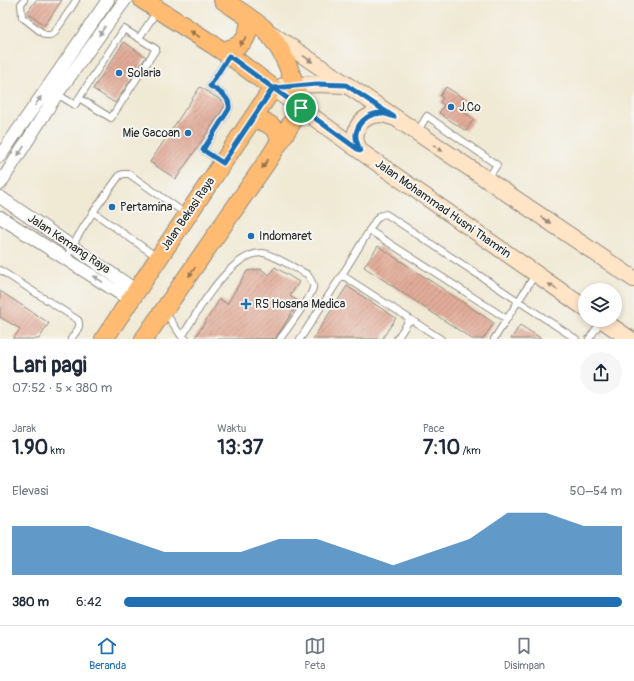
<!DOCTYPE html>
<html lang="id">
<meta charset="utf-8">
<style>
:root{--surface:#fff;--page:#f6f6f7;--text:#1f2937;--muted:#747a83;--line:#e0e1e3;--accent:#1f6fb2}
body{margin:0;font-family:Pangolin,sans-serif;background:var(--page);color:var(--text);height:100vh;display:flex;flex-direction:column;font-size:15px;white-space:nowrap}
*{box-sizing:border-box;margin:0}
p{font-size:13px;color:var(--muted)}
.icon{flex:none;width:22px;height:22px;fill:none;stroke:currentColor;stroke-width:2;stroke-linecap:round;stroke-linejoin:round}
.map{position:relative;height:339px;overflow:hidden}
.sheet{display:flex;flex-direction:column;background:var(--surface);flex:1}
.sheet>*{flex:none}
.tools{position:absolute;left:578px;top:283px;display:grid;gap:8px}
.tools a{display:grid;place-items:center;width:44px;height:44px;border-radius:50%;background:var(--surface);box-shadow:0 2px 6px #0003;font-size:20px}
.pin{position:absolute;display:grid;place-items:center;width:34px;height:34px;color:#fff;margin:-17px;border:2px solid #fff;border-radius:50%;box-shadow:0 1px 4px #0007}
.round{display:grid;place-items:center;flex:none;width:42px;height:42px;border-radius:21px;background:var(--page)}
.headline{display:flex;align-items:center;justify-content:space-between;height:68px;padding:0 12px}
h1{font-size:22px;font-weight:800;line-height:30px}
.figures{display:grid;grid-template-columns:repeat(3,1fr);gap:6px;height:68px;padding:4px 12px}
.figures div{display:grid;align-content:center}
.figures b{font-size:20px;font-weight:800}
.figures small{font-size:11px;font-weight:400}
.figures p{font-size:11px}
.chart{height:112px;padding:8px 12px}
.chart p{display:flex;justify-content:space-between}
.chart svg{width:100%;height:72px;margin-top:4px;fill:var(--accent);opacity:.7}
ul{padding:0 12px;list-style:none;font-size:13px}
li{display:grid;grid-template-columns:64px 48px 1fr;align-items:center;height:30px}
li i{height:10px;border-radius:5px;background:var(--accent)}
.menu{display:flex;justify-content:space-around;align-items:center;height:56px;border-top:1px solid var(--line);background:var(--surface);font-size:11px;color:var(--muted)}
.menu a{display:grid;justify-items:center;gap:2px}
.menu .on{color:var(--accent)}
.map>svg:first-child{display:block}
</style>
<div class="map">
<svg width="634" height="339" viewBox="0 0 634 339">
<defs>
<pattern id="building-hatch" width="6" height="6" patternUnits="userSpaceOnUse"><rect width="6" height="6" fill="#e2ac99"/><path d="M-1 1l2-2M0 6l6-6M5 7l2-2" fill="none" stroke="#b78c7d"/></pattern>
</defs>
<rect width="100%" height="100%" fill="#f6f6f2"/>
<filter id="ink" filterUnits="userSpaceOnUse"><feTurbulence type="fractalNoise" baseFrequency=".025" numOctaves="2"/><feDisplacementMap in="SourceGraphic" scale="8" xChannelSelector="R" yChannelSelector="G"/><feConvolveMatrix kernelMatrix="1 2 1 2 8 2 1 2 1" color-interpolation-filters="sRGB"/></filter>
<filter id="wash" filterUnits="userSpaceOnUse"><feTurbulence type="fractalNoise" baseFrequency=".012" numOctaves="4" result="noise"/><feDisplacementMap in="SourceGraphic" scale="16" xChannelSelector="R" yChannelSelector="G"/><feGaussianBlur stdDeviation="0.9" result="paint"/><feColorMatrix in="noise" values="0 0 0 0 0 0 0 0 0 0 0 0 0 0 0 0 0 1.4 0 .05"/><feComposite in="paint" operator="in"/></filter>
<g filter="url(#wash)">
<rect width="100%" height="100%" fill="#f0e9d4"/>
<g id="blocks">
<!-- building -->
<path fill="url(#building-hatch)" d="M 36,0 L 62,0 L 45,25 L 27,13 Z
M 124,42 L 146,57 L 115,103 L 93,89 Z
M 200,87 L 224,102 L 225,106 L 176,179 L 150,162 Z
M 446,87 L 465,99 L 459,109 L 474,119 L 466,131 L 439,113 L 444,105 L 440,102 L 443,98 L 440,96 Z
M 378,246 L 494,323 L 483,339 L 472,339 L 364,267 Z
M 275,267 L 299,282 L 290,296 L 299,302 L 275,339 L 194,339 L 220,299 L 227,304 L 247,271 L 261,269 L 269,275 Z
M 347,286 L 396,318 L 382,339 L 313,339 Z
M 0,291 L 49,323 L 39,339 L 13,339 L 20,329 L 0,317 Z
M 520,325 L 542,339 L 511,339 Z"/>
</g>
</g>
<g filter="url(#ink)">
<use href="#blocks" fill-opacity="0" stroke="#8e8a80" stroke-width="1"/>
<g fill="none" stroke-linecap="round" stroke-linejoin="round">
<!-- lane casing -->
<g stroke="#8e8a80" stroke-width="8">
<path id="lane" d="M 24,0 L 21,4 L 22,17 L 45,35 L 50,35 L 54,33 L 70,10 L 76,0
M 124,29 L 156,49 L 111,118 L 79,98 Z
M 139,38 L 157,11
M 57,94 L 75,105 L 79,98
M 417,132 L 427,116 L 497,165 L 487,179
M 221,162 L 203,150 L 229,109 C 231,97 219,92 210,86 L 228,57
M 93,212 L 157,257
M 369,230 L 507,319
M 66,259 C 80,229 100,202 120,175 L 124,174 L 129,174 L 186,214
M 0,270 L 78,320 C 82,327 75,333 71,339
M 342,275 L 441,339
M 165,312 L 182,337 L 186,339
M 182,337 C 196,313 231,251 263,253 C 270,253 298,270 307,274 C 310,278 314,283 313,288 C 311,298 287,329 280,339
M 300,339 L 342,275 L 375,221 L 379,216 L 386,214 L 576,339
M 397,339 L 410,319
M 494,339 L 535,275
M 589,339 L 602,320"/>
</g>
<!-- street casing -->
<g stroke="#8e8a80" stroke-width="14">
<path id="street" d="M 0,156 L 108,0
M 0,184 L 57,94 L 125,0
M 0,197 L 137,291
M 0,217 L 130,300"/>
</g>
<!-- secondary casing -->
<g stroke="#8e8a80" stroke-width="18">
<path id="secondary" d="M 270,33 L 634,279
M 283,86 L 317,84 L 346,85
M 273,88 L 360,151 L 585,308
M 360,151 C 359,148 357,145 356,142 C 352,120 374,109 392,117
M 602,320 L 630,339"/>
</g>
<!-- primary casing -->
<g stroke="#8e8a80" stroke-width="20">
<path id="primary" d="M 222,51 C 243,46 248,41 250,19
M 253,119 C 267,121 276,127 281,140
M 104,339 L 273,88 L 229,55 L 143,0
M 144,339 L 268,160 L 301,108 C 294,81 285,48 263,28 C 251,18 236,9 223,0"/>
</g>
<!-- lane -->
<use href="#lane" stroke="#fff" stroke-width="6"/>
<!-- street -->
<use href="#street" stroke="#fff" stroke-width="12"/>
<!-- secondary -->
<use href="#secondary" stroke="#ffe4c6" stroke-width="16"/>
<!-- primary -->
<use href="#primary" stroke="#ffbb71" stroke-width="18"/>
</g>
<!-- one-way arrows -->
<defs><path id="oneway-solid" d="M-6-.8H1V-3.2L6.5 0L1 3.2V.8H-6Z"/></defs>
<g fill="#a0a0a0">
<use href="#oneway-solid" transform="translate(102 31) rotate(124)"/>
<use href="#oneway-solid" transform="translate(38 101) rotate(-55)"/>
<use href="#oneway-solid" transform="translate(21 151) rotate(124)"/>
<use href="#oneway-solid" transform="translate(98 279) rotate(-147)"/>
</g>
<g fill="#95734e">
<use href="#oneway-solid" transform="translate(195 34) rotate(-147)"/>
<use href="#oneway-solid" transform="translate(243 41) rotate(129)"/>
<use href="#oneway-solid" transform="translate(265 164) rotate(124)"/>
<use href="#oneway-solid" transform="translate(192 272) rotate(125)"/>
</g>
<g fill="#958878">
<use href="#oneway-solid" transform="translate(308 59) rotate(34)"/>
<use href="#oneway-solid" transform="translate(438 148) rotate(34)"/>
<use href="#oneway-solid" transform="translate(546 220) rotate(34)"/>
<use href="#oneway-solid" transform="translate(553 287) rotate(-146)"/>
</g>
</g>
<g fill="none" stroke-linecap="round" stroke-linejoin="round" filter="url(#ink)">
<!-- route casing -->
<g stroke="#fff" stroke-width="8">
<path id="route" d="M 301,108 L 273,88 L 223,163 L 203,150 L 229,109 C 231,97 219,92 210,86 L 229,56 L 273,88 L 317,84 L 346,85 L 394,117 C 391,116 388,114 385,114 C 372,111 359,120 356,133 C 355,139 358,145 360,151 L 301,108"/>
</g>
<!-- route -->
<use href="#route" stroke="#1f6fb2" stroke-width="5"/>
</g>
<!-- markers -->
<g fill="#1f6fb2" stroke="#f6f6f2" stroke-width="1.5">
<circle cx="119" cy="73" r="4"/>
<circle cx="451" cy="107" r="4"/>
<circle cx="188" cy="133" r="4"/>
<circle cx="112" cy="207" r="4"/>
<circle cx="251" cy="236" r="4"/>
<path d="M244 298h4v4h4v4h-4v4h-4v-4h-4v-4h4z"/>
</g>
<g text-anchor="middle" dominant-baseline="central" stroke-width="4" stroke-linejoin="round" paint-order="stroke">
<!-- poi labels -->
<g font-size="12" fill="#2b2b2b" stroke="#f6f6f2" text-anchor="start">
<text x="127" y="73">Solaria</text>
<text x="459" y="107">J.Co</text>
<text x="180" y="133" text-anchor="end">Mie Gacoan</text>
<text x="120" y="207">Pertamina</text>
<text x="259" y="236">Indomaret</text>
<text x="255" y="304">RS Hosana Medica</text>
</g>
<!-- street labels -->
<g font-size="12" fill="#2b2b2b" stroke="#f6f6f2">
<text transform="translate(443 209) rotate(35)">Jalan Mohammad Husni Thamrin</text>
<text transform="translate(188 214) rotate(-56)">Jalan Bekasi Raya</text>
<text transform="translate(69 244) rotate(34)">Jalan Kemang Raya</text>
</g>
</g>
</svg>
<div class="tools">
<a><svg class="icon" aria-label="layers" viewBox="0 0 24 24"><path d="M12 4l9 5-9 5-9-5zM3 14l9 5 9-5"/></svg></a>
</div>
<div class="pin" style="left:301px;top:108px;background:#1e9e55"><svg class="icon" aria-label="arrive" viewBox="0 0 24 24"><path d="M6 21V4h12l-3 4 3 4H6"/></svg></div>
</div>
<section class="sheet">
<div class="headline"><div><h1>Lari pagi</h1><p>07:52 · 5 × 380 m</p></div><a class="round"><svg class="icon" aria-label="share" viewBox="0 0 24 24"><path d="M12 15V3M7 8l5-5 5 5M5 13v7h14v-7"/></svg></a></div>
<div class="figures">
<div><p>Jarak</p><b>1.90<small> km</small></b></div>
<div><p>Waktu</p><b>13:37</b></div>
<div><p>Pace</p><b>7:10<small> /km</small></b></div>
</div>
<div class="chart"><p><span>Elevasi</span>50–54 m</p>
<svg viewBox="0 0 160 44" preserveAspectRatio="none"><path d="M0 44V14L10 14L20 14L30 22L40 30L50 30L60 30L70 22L80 22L90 30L100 38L110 30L120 22L130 6L140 6L150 14L160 14V44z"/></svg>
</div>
<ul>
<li><b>380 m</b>6:42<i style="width:100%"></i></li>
</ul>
</section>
<nav class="menu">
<a class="on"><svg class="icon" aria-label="home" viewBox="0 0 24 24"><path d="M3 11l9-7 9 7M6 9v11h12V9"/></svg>Beranda</a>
<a><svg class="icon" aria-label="map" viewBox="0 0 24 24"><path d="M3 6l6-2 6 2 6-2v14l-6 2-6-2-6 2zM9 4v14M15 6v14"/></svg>Peta</a>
<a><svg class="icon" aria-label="saved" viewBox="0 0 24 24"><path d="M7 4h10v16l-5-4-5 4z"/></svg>Disimpan</a>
</nav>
